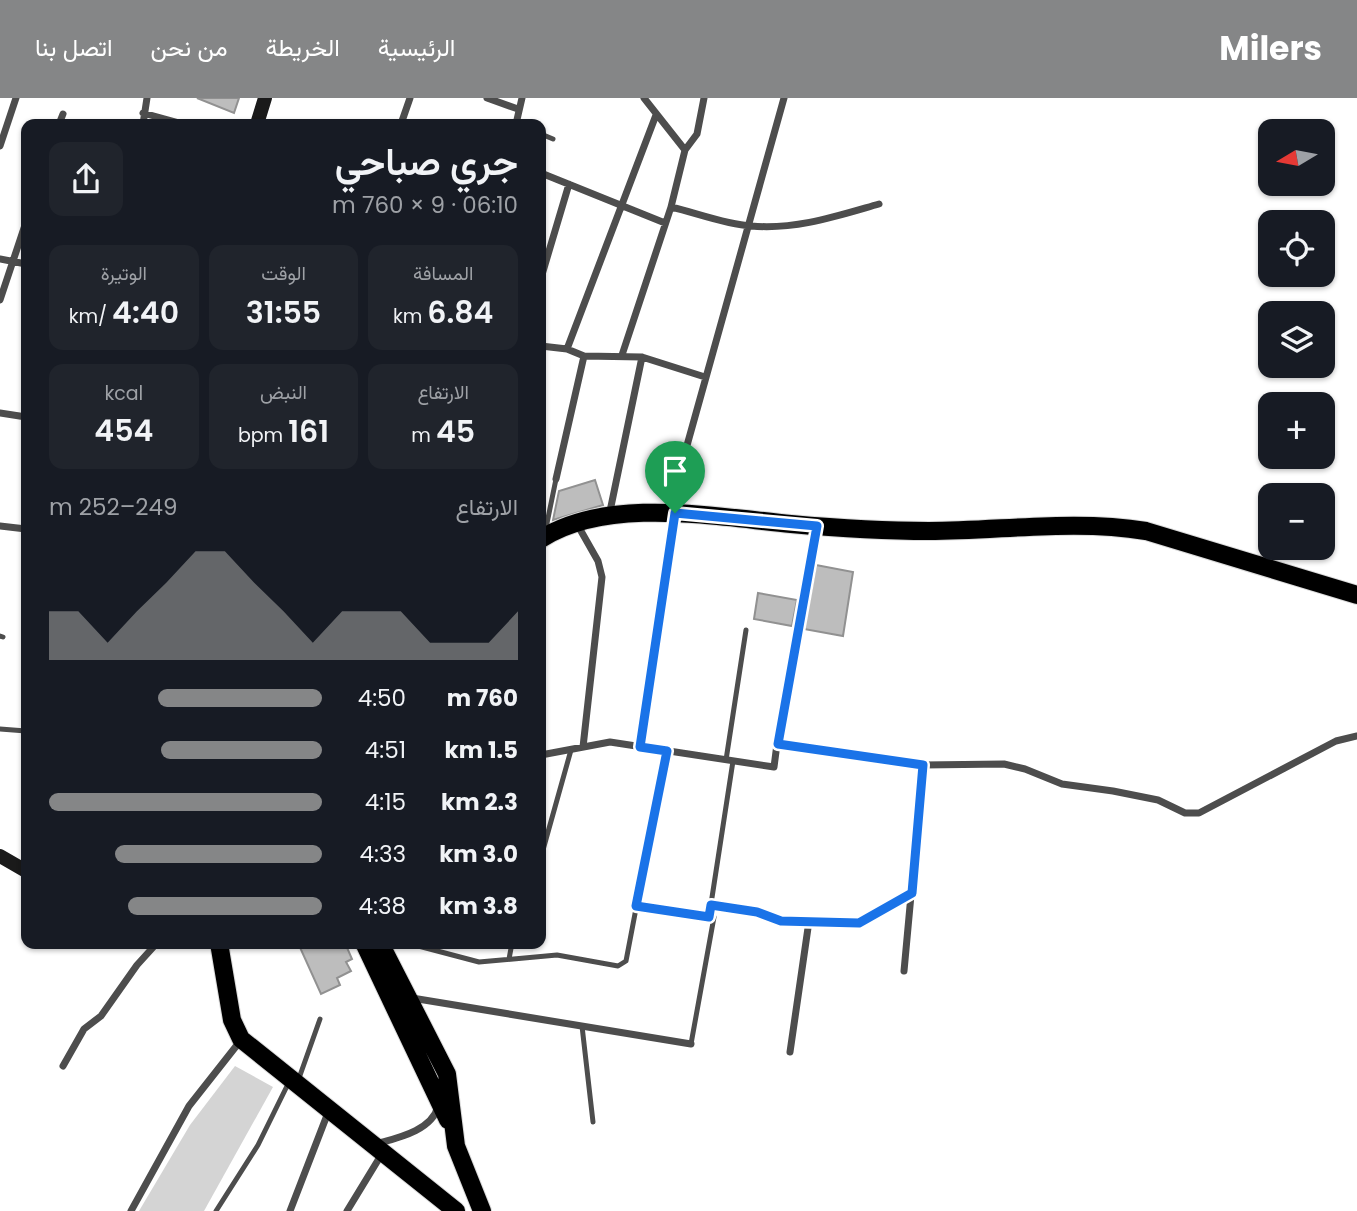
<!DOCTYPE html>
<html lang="ar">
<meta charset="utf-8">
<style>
:root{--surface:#171b24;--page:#20242c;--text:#f1f3f6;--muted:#9ea1a6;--accent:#858687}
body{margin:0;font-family:Poppins,Vazirmatn,sans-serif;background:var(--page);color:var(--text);direction:rtl;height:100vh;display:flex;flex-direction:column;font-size:26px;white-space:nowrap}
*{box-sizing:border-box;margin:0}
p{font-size:23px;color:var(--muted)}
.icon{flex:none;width:38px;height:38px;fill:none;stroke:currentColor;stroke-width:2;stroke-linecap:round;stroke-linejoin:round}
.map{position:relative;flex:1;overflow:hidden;direction:ltr}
.sheet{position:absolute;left:21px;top:21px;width:525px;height:830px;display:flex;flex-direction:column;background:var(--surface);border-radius:14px;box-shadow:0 2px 5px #0004;direction:rtl}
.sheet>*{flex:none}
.needle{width:46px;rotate:260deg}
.tools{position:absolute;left:1258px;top:21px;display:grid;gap:14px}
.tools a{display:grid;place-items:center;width:77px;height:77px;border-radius:14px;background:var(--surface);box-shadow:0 2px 5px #0004;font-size:35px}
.pin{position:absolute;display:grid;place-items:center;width:60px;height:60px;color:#fff;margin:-72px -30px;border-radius:50% 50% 50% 0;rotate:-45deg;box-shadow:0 0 7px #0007}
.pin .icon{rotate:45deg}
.round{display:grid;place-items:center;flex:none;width:74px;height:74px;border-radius:14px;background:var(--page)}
.headline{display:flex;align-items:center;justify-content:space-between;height:119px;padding:0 28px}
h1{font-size:38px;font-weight:600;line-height:52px}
.metrics{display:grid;grid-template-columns:repeat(3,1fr);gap:10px;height:119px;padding:7px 28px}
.metrics div{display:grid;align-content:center;border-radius:14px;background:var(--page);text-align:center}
.metrics b{font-size:30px;font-weight:600}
.metrics small{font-size:19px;font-weight:400}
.metrics p{font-size:19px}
.chart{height:196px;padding:14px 28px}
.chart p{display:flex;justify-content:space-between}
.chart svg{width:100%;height:126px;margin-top:7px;fill:var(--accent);opacity:.7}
ul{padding:0 28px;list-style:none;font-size:23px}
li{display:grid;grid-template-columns:112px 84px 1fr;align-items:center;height:52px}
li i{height:18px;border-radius:9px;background:var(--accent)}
header{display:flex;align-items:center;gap:42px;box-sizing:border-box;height:98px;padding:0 35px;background:var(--accent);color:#fff}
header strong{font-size:33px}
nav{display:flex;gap:38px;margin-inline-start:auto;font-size:24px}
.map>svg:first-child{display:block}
</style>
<header>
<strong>Milers</strong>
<nav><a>الرئيسية</a><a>الخريطة</a><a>من نحن</a><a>اتصل بنا</a></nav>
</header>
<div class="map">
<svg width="1357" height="1113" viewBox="0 0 1357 1113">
<rect width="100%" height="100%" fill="#fff"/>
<!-- green -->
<path fill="#d4d4d4" d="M 235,968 L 273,989 L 204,1113 L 139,1113 L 190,1027 Z"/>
<!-- building -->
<path fill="#bdbdbd" stroke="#919191" stroke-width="2" d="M 197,0 L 239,0 L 234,15 Z
M 595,382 L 603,407 L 553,422 L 559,393 Z
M 816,467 L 853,474 L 843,538 L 804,531 Z
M 758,495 L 797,502 L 792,528 L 754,521 Z
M 298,845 L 345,845 L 352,861 L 346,864 L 351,873 L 337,880 L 340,887 L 321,896 Z"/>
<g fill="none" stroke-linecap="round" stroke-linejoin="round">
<!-- primary casing -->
<g stroke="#dbdbdb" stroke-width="20">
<path id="primary" d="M 541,441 C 608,398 716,419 791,426 C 836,430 883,433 929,433 C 1001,433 1074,421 1146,433 L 1357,497
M 219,845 L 232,922 L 241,941 L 456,1113
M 364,845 L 448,1022
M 380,845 L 447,976 L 456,1048 L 482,1113"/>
</g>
<!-- lane -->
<path stroke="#4d4d4d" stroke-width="5" d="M 541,36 L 553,41
M 545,435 L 556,381
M 0,538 L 3,539
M 0,631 L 26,633
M 726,662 L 746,532
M 541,759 L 571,652
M 637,808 L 709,819
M 407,845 L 479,864 L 557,857 L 618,868 L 626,863 L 666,653
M 509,861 L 512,845
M 582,928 L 593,1024
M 691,946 L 714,819 L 709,819 L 733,663
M 298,983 L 320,921
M 216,1113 L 258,1047 L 289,984"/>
<!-- street -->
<path stroke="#4d4d4d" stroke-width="7" d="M 487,0 L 518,11
M 143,15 L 183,26
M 59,26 L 63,16
M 143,26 L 147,0
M 401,26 L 410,0
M 516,26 L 522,0
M 0,48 L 16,0
M 685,52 L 697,36 L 704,0
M 541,75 L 665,125
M 671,109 C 697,115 724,126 751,128 C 796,132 837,118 879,106
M 0,161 L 26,166
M 541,180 L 569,86
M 0,202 L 26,124
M 541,248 L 567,251 L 584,258 L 642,259 L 705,279
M 567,251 L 656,17
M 622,257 L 671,109 L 685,52 L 644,0
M 0,315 L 26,319
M 556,381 L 584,258
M 609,418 L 642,259
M 577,426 L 598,463 L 602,479 L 583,649
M 0,428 L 26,431
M 817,428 L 777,646 L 923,667 L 1004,666 L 1025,671 L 1062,686 L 1113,693 L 1158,702 L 1185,715 L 1199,715 L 1336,643 L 1357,638
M 640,649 L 686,351 L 784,0
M 541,657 L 610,644 L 774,669 L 777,646
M 711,807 L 757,814 L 781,823 L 859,825 L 912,795
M 904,873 L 923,667
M 412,900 L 691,946
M 790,954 L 809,823
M 63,968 L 84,931 L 101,918 L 137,867 L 157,845
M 376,1046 C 397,1040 431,1033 438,1009
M 131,1113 L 189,1008 L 241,942
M 290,1113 L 329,1012
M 347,1113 L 383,1054"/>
<!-- secondary -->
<path stroke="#1a1a1a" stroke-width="14" d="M 257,26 L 265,0
M 0,758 L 26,773"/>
<!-- primary -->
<use href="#primary" stroke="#000" stroke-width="18"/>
</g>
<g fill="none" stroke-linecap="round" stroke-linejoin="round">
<!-- route casing -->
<g stroke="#fff" stroke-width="14">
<path id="route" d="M 675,415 L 817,428 L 778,646 L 923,667 L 912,795 L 859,825 L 781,823 L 757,814 L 711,807 L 709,819 L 636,808 L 667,653 L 640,649 Z"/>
</g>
<!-- route -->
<use href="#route" stroke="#1a73e8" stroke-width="9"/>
</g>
</svg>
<div class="tools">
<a><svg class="needle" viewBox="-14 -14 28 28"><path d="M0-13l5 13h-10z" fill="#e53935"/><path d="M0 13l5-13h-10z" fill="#9ea1a6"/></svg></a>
<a><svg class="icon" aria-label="locate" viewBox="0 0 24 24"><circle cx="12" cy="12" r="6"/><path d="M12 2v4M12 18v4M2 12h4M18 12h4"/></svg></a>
<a><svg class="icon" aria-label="layers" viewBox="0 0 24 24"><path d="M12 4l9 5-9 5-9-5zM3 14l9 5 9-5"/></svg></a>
<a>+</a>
<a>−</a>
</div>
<div class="pin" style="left:675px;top:415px;background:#1e9e55"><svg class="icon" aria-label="arrive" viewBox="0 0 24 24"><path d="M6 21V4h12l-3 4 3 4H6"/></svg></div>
<section class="sheet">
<div class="headline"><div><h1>جري صباحي</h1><p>06:10 · 9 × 760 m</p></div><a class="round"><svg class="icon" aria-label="share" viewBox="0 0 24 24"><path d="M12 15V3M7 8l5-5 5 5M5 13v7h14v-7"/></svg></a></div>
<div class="metrics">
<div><p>المسافة</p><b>6.84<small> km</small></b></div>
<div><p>الوقت</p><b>31:55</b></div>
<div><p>الوتيرة</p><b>4:40<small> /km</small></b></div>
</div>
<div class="metrics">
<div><p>الارتفاع</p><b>45<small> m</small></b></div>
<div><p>النبض</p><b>161<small> bpm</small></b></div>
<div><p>kcal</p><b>454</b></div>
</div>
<div class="chart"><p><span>الارتفاع</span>249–252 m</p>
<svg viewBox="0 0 160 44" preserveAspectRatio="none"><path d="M0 44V27L10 27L20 38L30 27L40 17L50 6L60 6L70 17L80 27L90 38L100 27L110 27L120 27L130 38L140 38L150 38L160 27V44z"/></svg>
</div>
<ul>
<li><b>760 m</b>4:50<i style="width:60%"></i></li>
<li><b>1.5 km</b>4:51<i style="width:59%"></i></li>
<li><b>2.3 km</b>4:15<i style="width:100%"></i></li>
<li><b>3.0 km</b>4:33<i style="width:76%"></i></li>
<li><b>3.8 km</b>4:38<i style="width:71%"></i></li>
</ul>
</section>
</div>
